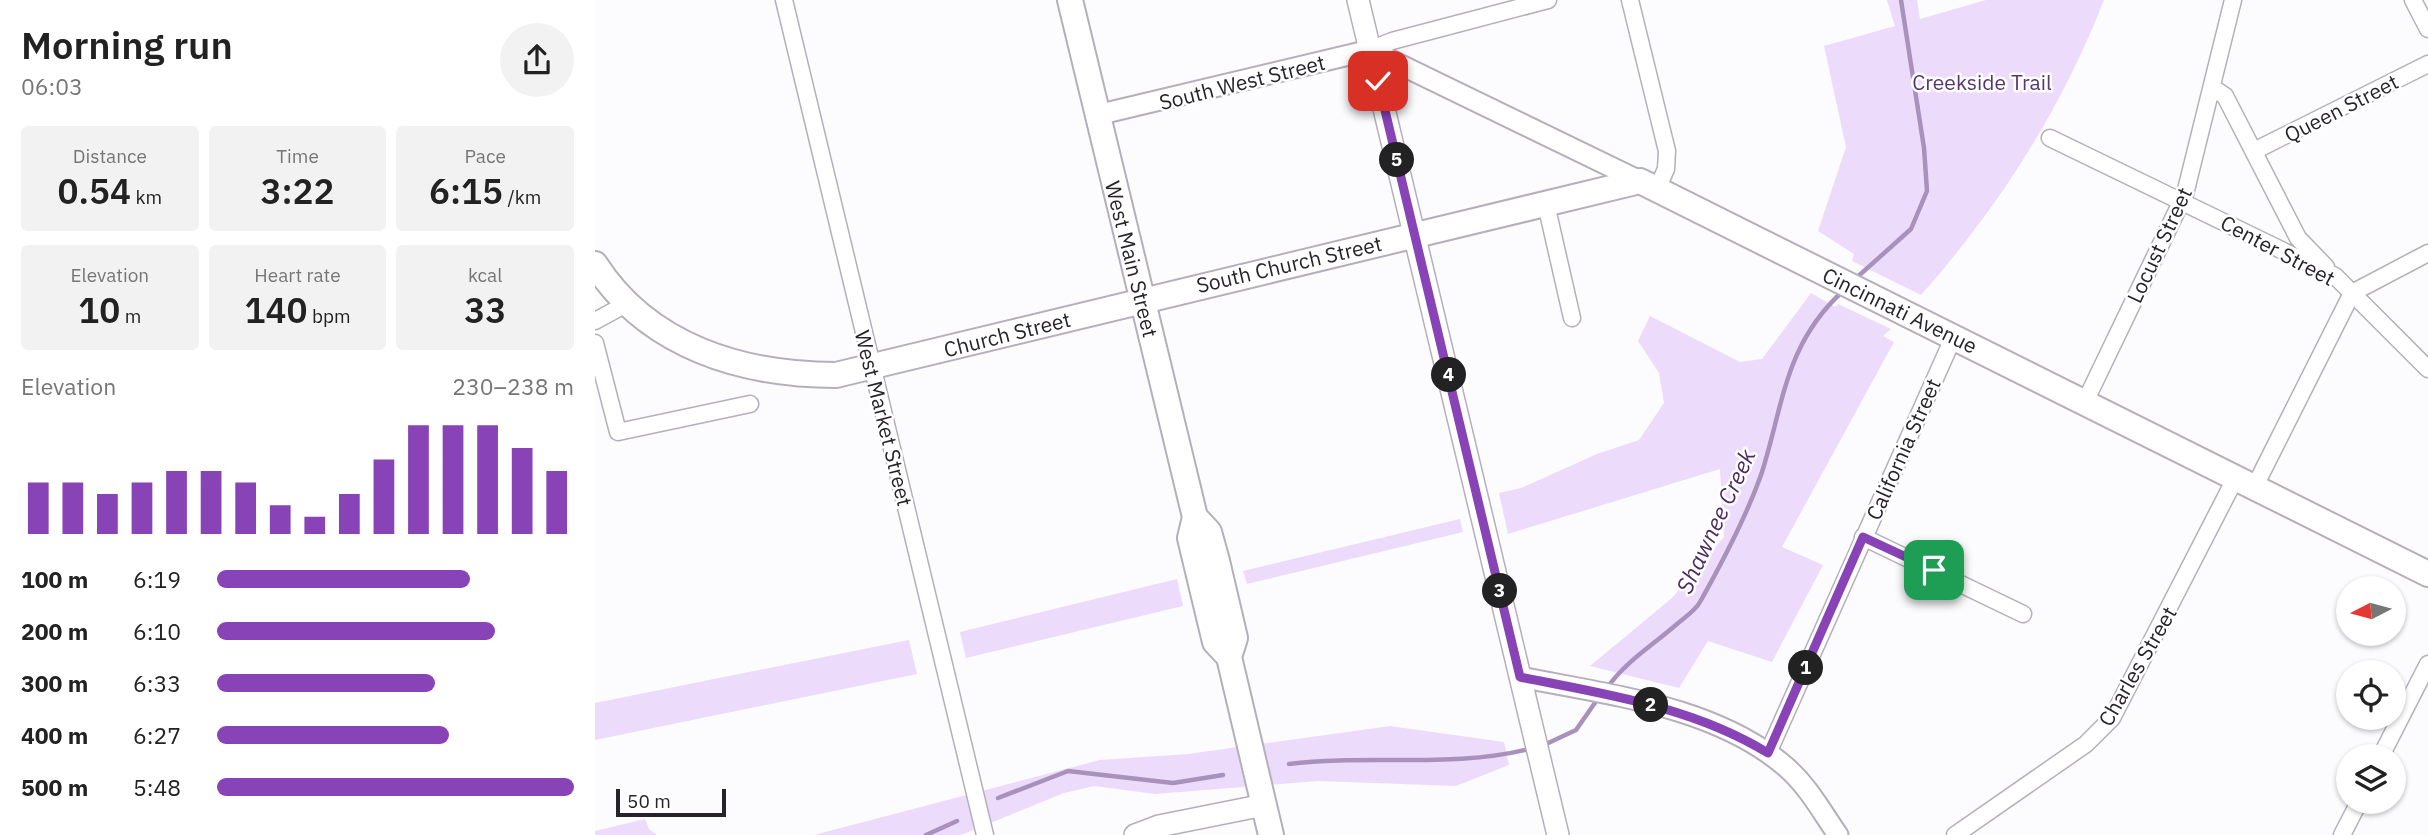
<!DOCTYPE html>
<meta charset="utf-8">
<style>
:root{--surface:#fff;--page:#f2f2f2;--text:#222;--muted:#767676;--accent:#8843b6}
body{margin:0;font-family:"IBM Plex Sans",sans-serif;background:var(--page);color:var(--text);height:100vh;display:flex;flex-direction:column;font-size:26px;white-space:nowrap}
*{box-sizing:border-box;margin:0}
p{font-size:23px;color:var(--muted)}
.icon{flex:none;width:38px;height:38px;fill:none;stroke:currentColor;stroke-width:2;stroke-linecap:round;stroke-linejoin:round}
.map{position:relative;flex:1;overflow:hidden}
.panel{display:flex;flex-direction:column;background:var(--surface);width:595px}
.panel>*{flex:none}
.needle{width:46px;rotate:264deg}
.fabs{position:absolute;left:1741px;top:576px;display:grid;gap:14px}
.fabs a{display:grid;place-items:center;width:70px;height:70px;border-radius:50%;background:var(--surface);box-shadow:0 2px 5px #0004;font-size:35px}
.scale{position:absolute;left:21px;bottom:18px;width:110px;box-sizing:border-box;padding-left:7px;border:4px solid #272429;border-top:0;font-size:19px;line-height:24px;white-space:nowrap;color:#272429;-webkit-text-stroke:5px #fff;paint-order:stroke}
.pin{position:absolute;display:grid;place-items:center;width:60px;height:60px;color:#fff;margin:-30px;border-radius:14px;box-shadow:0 4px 10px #0006}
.km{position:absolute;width:35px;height:35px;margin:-18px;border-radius:50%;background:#222;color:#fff;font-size:19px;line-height:35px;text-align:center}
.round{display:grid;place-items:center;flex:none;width:74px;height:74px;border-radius:37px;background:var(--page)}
.headline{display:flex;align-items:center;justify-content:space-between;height:119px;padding:0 21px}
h1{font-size:38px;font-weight:600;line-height:52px}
.figures{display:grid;grid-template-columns:repeat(3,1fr);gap:10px;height:119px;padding:7px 21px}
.figures div{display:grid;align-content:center;border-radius:7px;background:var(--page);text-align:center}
.figures b{font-size:35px;font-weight:600}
.figures small{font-size:19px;font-weight:400}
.figures p{font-size:19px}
.chart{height:196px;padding:14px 21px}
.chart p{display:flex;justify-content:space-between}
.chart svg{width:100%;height:126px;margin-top:7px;stroke:var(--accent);stroke-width:6}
ul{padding:0 21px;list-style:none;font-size:23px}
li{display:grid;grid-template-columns:112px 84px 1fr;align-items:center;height:52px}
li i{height:18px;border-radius:9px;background:var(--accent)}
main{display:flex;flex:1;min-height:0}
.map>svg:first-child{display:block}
</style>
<main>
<section class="panel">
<div class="headline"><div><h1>Morning run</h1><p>06:03</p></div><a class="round"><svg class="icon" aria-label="share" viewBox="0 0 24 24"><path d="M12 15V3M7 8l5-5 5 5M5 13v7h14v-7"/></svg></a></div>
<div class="figures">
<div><p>Distance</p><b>0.54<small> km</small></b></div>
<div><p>Time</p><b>3:22</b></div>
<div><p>Pace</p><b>6:15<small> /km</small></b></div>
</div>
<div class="figures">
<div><p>Elevation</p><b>10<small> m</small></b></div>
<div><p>Heart rate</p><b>140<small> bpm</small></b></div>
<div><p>kcal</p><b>33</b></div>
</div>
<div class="chart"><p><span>Elevation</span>230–238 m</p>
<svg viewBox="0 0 160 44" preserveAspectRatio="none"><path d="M5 44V26M15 44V26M25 44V30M35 44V26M45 44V22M55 44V22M65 44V26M75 44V34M85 44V38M95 44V30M105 44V18M115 44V6M125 44V6M135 44V6M145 44V14M155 44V22"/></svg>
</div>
<ul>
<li><b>100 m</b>6:19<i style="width:71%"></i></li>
<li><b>200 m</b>6:10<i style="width:78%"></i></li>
<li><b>300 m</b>6:33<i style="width:61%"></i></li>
<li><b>400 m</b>6:27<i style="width:65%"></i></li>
<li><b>500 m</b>5:48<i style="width:100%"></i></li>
</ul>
</section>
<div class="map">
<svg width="1833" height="835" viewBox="0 0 1833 835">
<rect width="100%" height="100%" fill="#fcfbfe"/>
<!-- green -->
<path fill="#eddbfc" d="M 1292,0 L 1322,0 L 1325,19 L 1391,0 L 1509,0 C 1466,110 1404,207 1326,295 L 1257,261 L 1259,254 L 1223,231 L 1251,147 L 1229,46 L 1300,26 Z
M 1216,293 L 1240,307 L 1243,304 L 1296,329 L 1288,336 L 1299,342 L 1187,547 L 1228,565 L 1177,662 L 1113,641 L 1084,688 L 995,666 L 1077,598 L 1129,537 L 1125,469 L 913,534 L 904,493 L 926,488 L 1002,454 L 1044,440 L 1069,403 L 1064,373 L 1043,341 L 1055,316 L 1145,362 L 1167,359 Z
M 865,519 L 868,532 L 652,584 L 648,571 Z
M 582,579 L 588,606 L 371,658 L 365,632 Z
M 314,640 L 322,674 L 0,740 L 0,703 Z
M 795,726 L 909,742 L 914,765 L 861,786 L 723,781 L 560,794 L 499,786 L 469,793 L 366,835 L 219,835 L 505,760 L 593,754 Z
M 50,819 L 54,829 L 62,835 L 0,835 L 0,831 Z"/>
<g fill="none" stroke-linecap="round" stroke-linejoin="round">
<!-- stream -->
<path stroke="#a891bb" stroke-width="4.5" d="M 1259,280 L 1316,229 L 1332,191 L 1329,148 L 1306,0
M 1012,688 C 1030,662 1058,645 1082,624 C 1090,617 1100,611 1105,602 C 1128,561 1152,516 1167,472 C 1189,402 1190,344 1248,291
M 949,745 L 981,730 L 1004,697
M 694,764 C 775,754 859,769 938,748
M 403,798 L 473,771 L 578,783 L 628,775
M 331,835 L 362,821"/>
<!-- minor casing -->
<g stroke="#b5afbb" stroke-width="19">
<path id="minor" d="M 189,0 L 390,835
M 1035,0 L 1072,151 L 1071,169 L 1062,189
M 1818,0 L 1833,29
M 775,50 L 797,41 L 953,0
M 1618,88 L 1630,96 L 1703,238 L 1731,267
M 1455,138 L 1740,276 L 1833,369
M 1659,151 L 1833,64
M 951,204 L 977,318
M 0,321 L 33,303
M 0,343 L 23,432 L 155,404
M 1490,402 L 1590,194 L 1638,0
M 1659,488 L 1757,293 L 1833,253
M 1268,537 L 1428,614
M 1173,753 L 1359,336
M 1786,756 L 1833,664
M 1360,835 L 1491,744 L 1517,718 L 1640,479
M 1747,835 L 1764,802"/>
</g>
<!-- tertiary casing -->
<g stroke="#b5afbb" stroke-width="23">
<path id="tertiary" d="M 502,115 L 775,50 L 1045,181
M 925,677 C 1014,695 1120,706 1191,767 C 1213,786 1227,812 1243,835"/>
</g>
<!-- secondary casing -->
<g stroke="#b5afbb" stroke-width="24">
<path id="secondary" d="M 763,0 L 963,835
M 540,835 L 564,826 L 669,805"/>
</g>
<!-- primary casing -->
<g stroke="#b5afbb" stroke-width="28">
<path id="primary" d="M 475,0 L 600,517 L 595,538 L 620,642 L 634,657 L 676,835
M 600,517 L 614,532 L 622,561 L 640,638 L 634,657"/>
</g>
<!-- trunk casing -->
<g stroke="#b5afbb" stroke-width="28">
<path id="trunk" d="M 0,264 C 53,347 148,375 241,375 L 1045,181 L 1833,574"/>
</g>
<!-- minor -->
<use href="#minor" stroke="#fff" stroke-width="16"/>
<!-- tertiary -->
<use href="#tertiary" stroke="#fff" stroke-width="19"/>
<!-- secondary -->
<use href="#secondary" stroke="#fff" stroke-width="21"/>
<!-- primary -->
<use href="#primary" stroke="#fff" stroke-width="24"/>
<!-- trunk -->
<use href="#trunk" stroke="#fff" stroke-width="24"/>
</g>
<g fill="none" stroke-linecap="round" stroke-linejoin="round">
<!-- route casing -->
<g stroke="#fff" stroke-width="14">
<path id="route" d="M 783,81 L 925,677 C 1010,694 1098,707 1173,753 L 1268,537 L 1339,570"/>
</g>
<!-- route -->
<use href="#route" stroke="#8843b6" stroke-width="9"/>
</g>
<g text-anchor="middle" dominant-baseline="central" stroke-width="5" stroke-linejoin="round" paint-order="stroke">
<!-- street labels -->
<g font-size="21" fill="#272429" stroke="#fff">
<text transform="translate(647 82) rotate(-14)">South West Street</text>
<text transform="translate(1746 108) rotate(-27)">Queen Street</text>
<text transform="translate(1564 245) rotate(-65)">Locust Street</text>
<text transform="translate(1683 250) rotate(28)">Center Street</text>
<text transform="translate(537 259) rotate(76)">West Main Street</text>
<text transform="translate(694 264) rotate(-13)">South Church Street</text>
<text transform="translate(1305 310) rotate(26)">Cincinnati Avenue</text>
<text transform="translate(412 334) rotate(-14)">Church Street</text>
<text transform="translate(289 418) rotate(76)">West Market Street</text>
<text transform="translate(1308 449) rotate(-66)">California Street</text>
<text transform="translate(1542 666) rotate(-60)">Charles Street</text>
</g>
<!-- park labels -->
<g font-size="21" fill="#57376e" stroke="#fff">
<text x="1387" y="82">Creekside Trail</text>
</g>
<!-- water labels -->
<g font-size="23" font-style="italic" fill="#4b2b61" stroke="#fff">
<text transform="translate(1120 521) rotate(-65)">Shawnee Creek</text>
</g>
</g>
</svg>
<div class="fabs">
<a><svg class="needle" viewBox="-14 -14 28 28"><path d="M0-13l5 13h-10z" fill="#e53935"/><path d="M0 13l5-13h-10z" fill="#767676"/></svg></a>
<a><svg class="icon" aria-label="locate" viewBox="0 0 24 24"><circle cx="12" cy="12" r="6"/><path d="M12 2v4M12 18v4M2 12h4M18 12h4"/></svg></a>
<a><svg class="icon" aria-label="layers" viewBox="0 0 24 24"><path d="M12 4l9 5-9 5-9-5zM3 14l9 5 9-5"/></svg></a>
</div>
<div class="scale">50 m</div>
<div class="pin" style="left:1339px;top:570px;background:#1e9e55"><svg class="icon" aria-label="arrive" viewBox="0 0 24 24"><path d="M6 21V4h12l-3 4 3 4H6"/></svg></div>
<div class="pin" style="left:783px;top:81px;background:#d93025"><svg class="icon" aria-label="check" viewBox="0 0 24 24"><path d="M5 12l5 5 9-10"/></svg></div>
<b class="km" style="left:1211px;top:668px">1</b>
<b class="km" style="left:1056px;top:705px">2</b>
<b class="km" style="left:905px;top:591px">3</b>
<b class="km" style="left:854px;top:375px">4</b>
<b class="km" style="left:802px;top:160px">5</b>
</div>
</main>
